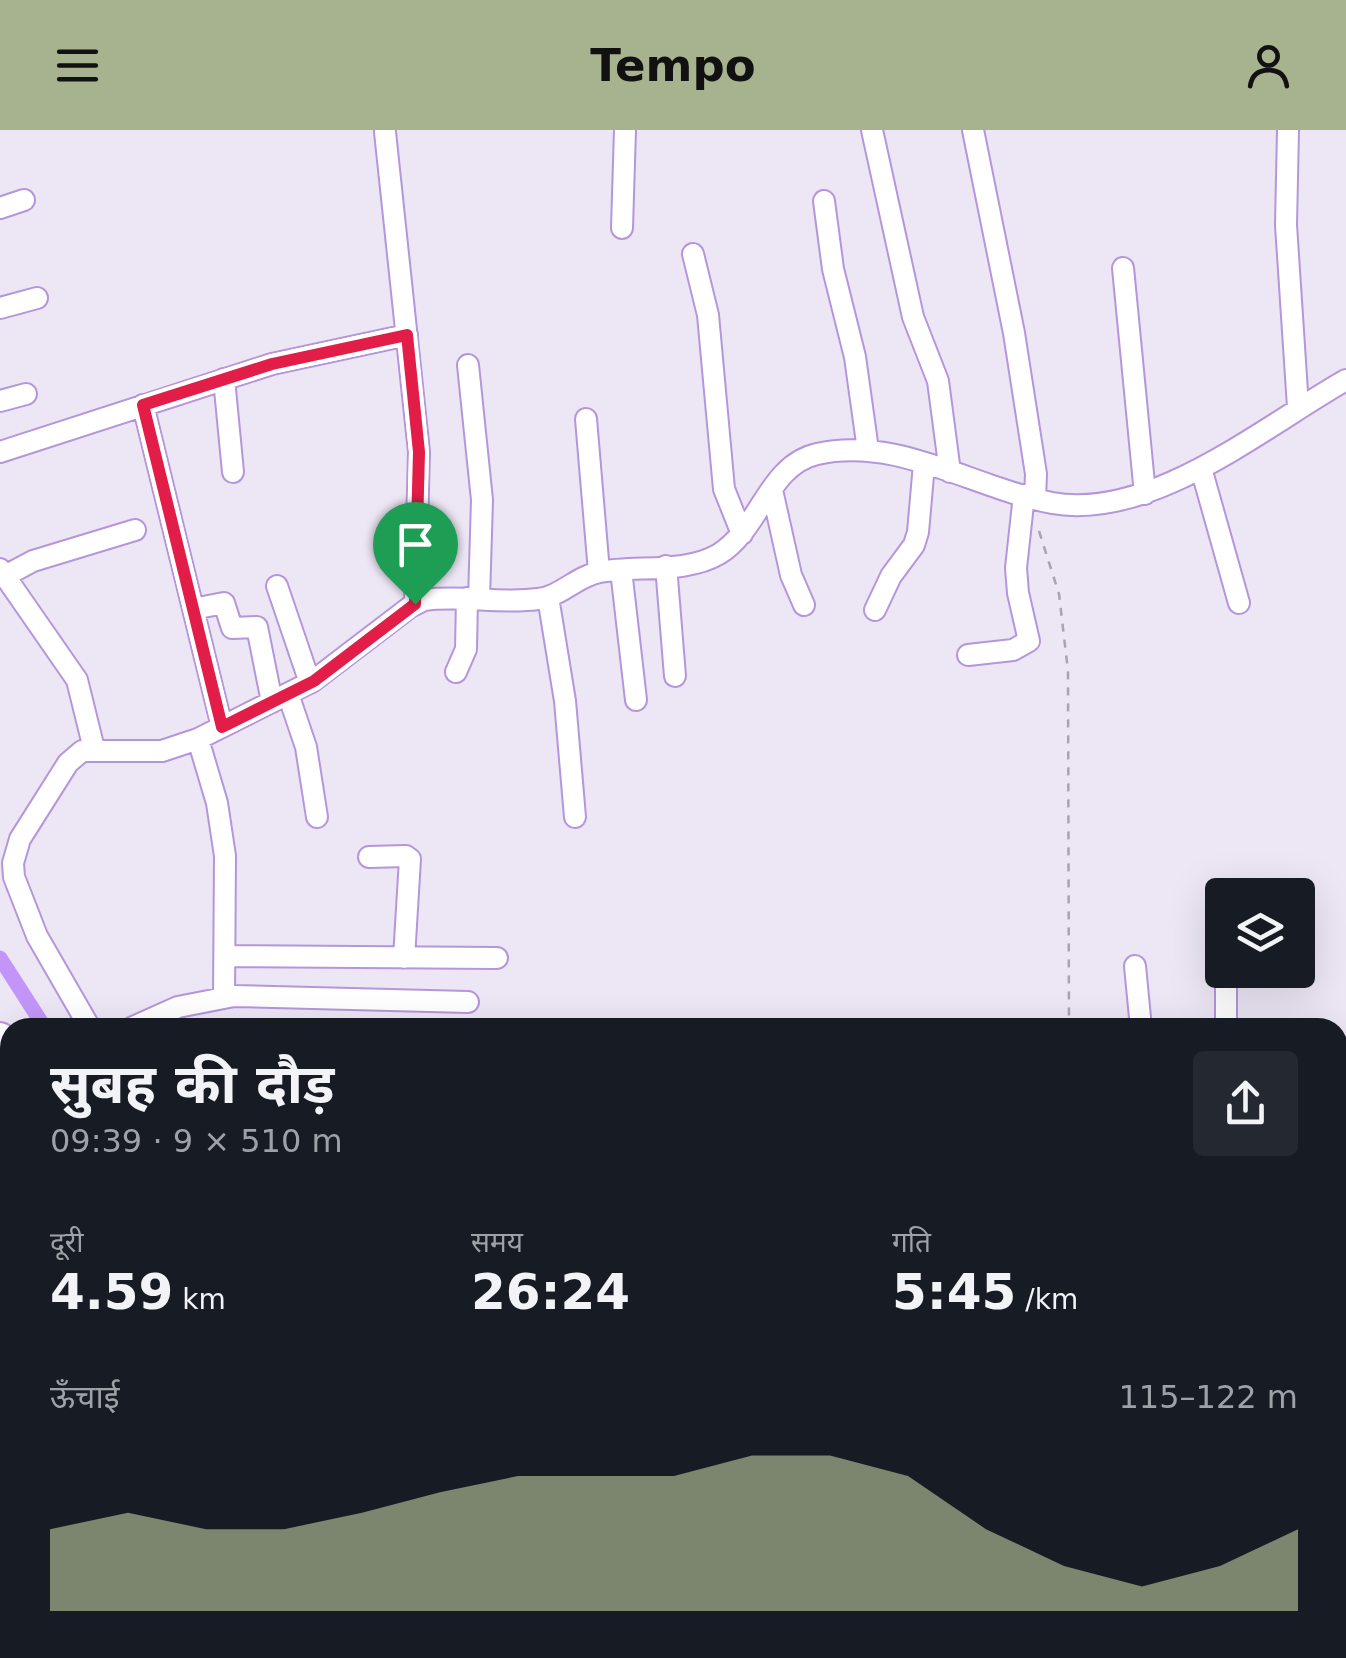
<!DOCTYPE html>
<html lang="hi">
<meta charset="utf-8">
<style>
:root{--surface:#171b24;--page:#242831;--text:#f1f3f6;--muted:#9ea1a6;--accent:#a7b28e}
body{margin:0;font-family:"DejaVu Sans","Noto Sans Devanagari",sans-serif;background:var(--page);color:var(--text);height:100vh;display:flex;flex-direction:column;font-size:38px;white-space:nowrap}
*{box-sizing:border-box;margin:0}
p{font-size:32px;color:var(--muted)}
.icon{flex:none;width:55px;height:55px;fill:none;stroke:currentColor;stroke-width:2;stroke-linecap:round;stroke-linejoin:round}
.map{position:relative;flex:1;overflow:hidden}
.side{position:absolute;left:0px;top:888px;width:1348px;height:642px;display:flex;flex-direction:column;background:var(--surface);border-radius:30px 30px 0 0;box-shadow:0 10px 40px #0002}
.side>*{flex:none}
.tools{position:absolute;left:1205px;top:748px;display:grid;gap:20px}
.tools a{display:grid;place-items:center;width:110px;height:110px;border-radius:10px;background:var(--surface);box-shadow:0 10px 40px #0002;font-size:50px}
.pin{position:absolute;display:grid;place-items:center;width:85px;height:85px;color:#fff;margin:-102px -42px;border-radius:50% 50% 50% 0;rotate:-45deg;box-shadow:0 0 10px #0007}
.pin .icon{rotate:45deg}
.round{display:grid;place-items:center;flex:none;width:105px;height:105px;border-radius:10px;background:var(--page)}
.head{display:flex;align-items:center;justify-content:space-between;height:170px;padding:0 50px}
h1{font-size:55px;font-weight:700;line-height:75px}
.stats{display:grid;grid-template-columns:repeat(3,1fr);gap:15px;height:170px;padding:10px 50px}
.stats div{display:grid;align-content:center}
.stats b{font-size:50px;font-weight:700}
.stats small{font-size:28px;font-weight:400}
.stats p{font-size:28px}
.chart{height:280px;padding:20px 50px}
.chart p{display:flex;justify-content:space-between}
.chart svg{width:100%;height:180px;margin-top:10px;fill:var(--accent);opacity:.7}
header{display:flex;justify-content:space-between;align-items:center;height:130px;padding:0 50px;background:var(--accent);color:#111;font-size:45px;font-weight:700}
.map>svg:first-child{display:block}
</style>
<header><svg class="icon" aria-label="menu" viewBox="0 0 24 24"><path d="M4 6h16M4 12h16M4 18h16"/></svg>Tempo<svg class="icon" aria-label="person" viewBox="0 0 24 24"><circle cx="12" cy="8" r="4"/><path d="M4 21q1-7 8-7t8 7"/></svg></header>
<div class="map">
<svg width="1346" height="1528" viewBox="0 0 1346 1528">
<rect width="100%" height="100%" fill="#ece6f5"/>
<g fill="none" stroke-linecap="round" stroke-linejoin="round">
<!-- canal -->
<path stroke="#c395f9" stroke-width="15" d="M 0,828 L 45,898
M 455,1520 L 460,1528"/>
<!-- minor casing -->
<g stroke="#b596db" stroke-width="24">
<path id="minor" d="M 872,0 L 913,187 L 938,251 L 950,342
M 973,0 L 1014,203 L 1036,344 L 1035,369
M 1288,0 L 1286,95 L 1298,277
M 385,2 L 419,322 L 415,474
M 824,71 L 833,139 L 855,227 L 868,320
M 0,78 L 24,70
M 622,98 L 625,0
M 693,124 L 708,185 L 724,359 L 742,404
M 1123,138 L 1145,364
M 0,178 L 37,168
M 468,235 L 482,370 L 479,469
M 224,249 L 233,342
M 0,271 L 26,264
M 143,275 L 222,597
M 586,289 L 599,442
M 0,322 L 272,234 L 407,205
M 1201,338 L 1239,473
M 772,360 L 791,445 L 804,475
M 666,436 L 675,546
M 0,439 L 77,550 L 94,619
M 621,440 L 636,570
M 5,446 L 33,431 L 135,400
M 277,456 L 310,553
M 548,467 L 565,571 L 575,687
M 193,479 L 224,473 L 232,498 L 257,497 L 272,572
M 875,480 L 891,446 L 914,415 L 918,402 L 924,334
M 968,525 L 1013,520 L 1029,511 L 1018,463 L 1016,438 L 1024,365
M 456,542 L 466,519 L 467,468
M 288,564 L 306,617 L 317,687
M 198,609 L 217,673 L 225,726 L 224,867
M 369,727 L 406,726 L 410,729 L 404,828
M 227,826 L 497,828
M 1135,836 L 1141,898
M 1226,840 L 1226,898
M 90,898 L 37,806 L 14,747 L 13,733 L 20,709 L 68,633 L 82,621 L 162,621 L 198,609 L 313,551 L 410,477 L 424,470 C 462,465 500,474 538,469 C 560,467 577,446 600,442 C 637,435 685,444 719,424 C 760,399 768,335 817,324 C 898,306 974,358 1052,373 C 1151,391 1263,297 1346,250
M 131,898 L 178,877 L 234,866 L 468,872
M 1338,1000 L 1346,997
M 0,1369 L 10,1363
M 1338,1488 L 1346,1486
M 474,1520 L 479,1528
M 702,1520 L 702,1528
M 816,1520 L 820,1523 L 863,1526
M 1093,1520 L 1109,1528
M 1315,1520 L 1317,1528
M 69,1524 L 71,1528
M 291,1528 L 301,1520
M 661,1528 L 661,1520
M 917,1528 L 918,1520
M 1162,1528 L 1162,1520
M 1277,1528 L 1295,1520"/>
</g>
<!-- highway casing -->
<g stroke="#b596db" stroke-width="34">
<path id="highway" d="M 0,908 L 10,924
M 0,947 L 10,964
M 356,1520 L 360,1528
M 383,1520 L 388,1528"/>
</g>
<!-- path -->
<path stroke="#aaa2b5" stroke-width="2.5" stroke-dasharray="8 8" stroke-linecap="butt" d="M 1039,401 L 1059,464 L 1068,541 L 1069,898"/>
<!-- minor -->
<use href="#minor" stroke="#fff" stroke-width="20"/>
<!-- highway -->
<use href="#highway" stroke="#fff" stroke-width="30"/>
</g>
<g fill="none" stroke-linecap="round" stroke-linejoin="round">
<!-- route casing -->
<g stroke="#fff" stroke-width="20">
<path id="route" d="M 407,205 L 419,322 L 415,474 L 314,551 L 222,597 L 143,275 L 272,234 Z"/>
</g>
<!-- route -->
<use href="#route" stroke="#e11d48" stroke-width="12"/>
</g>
</svg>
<div class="tools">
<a><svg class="icon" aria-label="layers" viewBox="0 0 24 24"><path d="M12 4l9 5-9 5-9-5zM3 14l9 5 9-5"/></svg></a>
</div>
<div class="pin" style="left:415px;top:474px;background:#1e9e55"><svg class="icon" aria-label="arrive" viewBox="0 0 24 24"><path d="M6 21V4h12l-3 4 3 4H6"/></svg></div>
<section class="side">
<div class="head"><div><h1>सुबह की दौड़</h1><p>09:39 · 9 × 510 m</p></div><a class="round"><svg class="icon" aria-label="share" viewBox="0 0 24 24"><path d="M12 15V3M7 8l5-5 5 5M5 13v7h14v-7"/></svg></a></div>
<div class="stats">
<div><p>दूरी</p><b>4.59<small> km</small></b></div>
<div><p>समय</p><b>26:24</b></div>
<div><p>गति</p><b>5:45<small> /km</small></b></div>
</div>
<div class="chart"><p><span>ऊँचाई</span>115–122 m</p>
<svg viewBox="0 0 160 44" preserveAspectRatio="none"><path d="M0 44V24L10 20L20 24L30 24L40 20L50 15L60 11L70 11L80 11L90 6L100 6L110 11L120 24L130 33L140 38L150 33L160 24V44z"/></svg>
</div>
</section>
</div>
